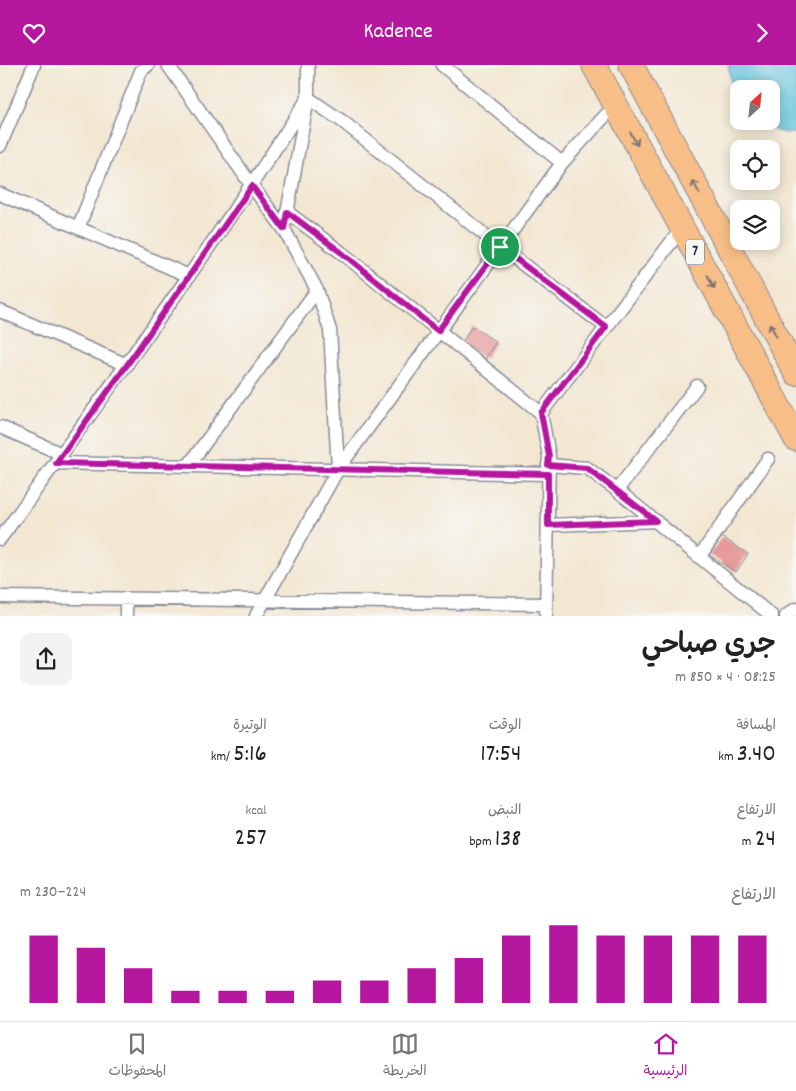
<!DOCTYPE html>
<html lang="ar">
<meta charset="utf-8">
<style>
:root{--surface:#fff;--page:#f2f2f2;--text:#222;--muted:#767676;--line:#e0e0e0;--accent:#b5179e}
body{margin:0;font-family:Dekko,"Playpen Sans Arabic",sans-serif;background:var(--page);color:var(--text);direction:rtl;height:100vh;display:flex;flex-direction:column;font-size:19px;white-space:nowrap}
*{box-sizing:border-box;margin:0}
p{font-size:16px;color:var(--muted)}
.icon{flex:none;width:28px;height:28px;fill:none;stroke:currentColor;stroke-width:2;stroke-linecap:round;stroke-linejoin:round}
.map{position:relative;height:551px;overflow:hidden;direction:ltr}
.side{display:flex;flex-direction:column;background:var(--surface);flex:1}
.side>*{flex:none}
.needle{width:32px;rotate:27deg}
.tools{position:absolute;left:730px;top:15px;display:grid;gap:10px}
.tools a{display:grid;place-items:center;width:50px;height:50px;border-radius:10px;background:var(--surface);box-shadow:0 2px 12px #0003;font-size:25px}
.pin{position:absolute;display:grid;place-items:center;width:42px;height:42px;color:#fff;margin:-21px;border:2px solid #fff;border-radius:50%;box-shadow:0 1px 5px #0007}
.round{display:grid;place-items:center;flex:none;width:52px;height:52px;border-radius:10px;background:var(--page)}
.headline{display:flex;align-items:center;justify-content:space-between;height:85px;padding:0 20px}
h1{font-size:28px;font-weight:600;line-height:38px}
.figures{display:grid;grid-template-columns:repeat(3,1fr);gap:8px;height:85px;padding:5px 20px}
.figures div{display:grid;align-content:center}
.figures b{font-size:25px;font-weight:600}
.figures small{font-size:14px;font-weight:400}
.figures p{font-size:14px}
.chart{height:140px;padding:10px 20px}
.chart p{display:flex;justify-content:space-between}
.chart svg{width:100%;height:90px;margin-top:5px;stroke:var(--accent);stroke-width:6}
header{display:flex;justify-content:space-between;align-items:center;height:65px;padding:0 20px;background:var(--accent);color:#fff;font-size:22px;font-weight:600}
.dock{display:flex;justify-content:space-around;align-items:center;height:70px;border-top:1px solid var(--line);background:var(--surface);font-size:14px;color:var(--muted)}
.dock a{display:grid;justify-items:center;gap:2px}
.dock .current{color:var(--accent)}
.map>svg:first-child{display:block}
</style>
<header><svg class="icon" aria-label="forward" viewBox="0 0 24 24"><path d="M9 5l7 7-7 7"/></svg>Kadence<svg class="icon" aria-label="heart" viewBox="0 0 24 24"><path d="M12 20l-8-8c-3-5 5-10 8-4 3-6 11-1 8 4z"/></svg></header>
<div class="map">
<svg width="796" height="551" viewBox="0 0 796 551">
<rect width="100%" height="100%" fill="#f6f6f2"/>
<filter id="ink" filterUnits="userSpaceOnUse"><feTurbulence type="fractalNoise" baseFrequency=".02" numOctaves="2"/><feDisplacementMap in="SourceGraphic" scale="10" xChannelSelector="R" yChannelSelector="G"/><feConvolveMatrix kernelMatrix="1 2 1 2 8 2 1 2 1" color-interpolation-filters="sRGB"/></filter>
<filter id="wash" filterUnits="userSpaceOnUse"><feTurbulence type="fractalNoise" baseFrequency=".0096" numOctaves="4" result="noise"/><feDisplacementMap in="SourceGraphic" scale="20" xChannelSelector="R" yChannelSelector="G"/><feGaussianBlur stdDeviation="1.12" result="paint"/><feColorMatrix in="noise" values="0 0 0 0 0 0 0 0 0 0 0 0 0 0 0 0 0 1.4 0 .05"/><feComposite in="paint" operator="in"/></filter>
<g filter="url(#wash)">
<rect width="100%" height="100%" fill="#f3e7d2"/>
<!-- water -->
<path fill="#5fc3dc" stroke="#3d799d" d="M 728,0 L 796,0 L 796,68 C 782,69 772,66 761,56 L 771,56 L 771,24 L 739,24 L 739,31 L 731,18 Z"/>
<g id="blocks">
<!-- building -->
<path fill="#e48f8e" d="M 472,261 L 496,277 L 485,294 L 461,279 Z
M 722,472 L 748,489 L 736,507 L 709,490 Z"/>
</g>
</g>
<g filter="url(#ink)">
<use href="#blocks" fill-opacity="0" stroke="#878b98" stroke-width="1"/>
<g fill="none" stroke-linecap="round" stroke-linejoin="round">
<!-- street casing -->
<g stroke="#878b98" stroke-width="15">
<path id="street" d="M 168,0 L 252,121 L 284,164 L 317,225 L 330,265 L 338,404
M 442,0 L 562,98
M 0,81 L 34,0
M 0,129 L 189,211
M 287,147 L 342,188 L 541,348 L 549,391 L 546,551
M 286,154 L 308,33 L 308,0
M 78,163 L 141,6 L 148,0
M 0,246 L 127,300
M 541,348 L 682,163
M 0,362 L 62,389
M 56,398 L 548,409
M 548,400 L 587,403 L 617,425 L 772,551
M 188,401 L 317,225
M 617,425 L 697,321
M 548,460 L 656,456
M 0,474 C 105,329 212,184 308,33 L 342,56 L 500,182 L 606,262
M 699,492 L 768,394
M 0,532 L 546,539
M 126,551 L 126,534
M 256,551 L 338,404 L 562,98 L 615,40
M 786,551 L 796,544"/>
</g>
<!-- highway casing -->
<g stroke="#878b98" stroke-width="26">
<path id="highway" d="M 594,0 L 796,374
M 631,0 L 796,308"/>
</g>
<!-- street -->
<use href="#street" stroke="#fff" stroke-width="12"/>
<!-- highway -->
<use href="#highway" stroke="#f7be87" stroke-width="24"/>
</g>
<!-- one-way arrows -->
<defs><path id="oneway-shaft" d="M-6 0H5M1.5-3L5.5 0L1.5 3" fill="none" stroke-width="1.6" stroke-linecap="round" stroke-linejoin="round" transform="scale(1.25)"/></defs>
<g stroke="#7e6f70">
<use href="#oneway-shaft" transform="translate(634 74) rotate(61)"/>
<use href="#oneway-shaft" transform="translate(696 122) rotate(-118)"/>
<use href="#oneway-shaft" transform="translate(711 217) rotate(62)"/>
<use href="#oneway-shaft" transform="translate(773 265) rotate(-118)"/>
</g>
</g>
<g fill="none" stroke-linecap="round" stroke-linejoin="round" filter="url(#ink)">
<!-- route casing -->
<g stroke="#fff" stroke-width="10">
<path id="route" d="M 252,121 L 284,164 L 287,147 L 342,188 L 438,266 L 500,182 L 606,262 L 541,348 L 549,391 L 548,400 L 587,403 L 656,456 L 548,460 L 548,409 L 56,398 L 127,300 Z"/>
</g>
<!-- route -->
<use href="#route" stroke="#b5179e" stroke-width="6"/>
</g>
<g text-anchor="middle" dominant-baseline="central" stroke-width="5" stroke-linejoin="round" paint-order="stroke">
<!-- shield labels -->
<rect fill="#f6f6f2" stroke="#5d6b8a" stroke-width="1" x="686" y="174.5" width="18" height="25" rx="4"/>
<g font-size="15" font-weight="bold" fill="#1b2f5e">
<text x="695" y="187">7</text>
</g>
</g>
</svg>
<div class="tools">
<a><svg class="needle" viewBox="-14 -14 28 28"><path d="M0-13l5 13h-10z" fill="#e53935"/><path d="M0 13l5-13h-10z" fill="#767676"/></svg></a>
<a><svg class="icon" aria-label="locate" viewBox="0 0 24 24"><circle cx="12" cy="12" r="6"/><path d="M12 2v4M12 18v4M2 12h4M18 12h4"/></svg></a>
<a><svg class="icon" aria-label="layers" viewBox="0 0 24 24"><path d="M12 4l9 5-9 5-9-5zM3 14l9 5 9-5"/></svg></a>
</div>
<div class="pin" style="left:500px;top:182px;background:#1e9e55"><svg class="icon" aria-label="arrive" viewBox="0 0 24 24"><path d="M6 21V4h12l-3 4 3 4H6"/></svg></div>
</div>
<section class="side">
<div class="headline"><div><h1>جري صباحي</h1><p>08:25 · 4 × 850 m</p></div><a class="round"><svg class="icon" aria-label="share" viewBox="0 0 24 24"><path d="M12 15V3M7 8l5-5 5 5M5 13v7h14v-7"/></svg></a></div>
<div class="figures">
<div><p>المسافة</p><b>3.40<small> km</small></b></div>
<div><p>الوقت</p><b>17:54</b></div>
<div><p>الوتيرة</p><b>5:16<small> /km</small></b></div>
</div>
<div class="figures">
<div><p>الارتفاع</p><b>24<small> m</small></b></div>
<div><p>النبض</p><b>138<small> bpm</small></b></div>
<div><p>kcal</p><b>257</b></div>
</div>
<div class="chart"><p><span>الارتفاع</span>224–230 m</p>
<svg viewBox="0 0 160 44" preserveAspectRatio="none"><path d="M5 44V11M15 44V17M25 44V27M35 44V38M45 44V38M55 44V38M65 44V33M75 44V33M85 44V27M95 44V22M105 44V11M115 44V6M125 44V11M135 44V11M145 44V11M155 44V11"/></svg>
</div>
</section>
<nav class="dock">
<a class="current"><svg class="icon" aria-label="home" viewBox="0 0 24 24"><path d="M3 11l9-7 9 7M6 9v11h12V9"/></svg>الرئيسية</a>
<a><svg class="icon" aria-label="map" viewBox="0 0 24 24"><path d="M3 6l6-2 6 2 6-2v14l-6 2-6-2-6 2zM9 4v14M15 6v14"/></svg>الخريطة</a>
<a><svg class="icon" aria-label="saved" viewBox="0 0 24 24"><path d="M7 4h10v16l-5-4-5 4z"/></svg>المحفوظات</a>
</nav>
